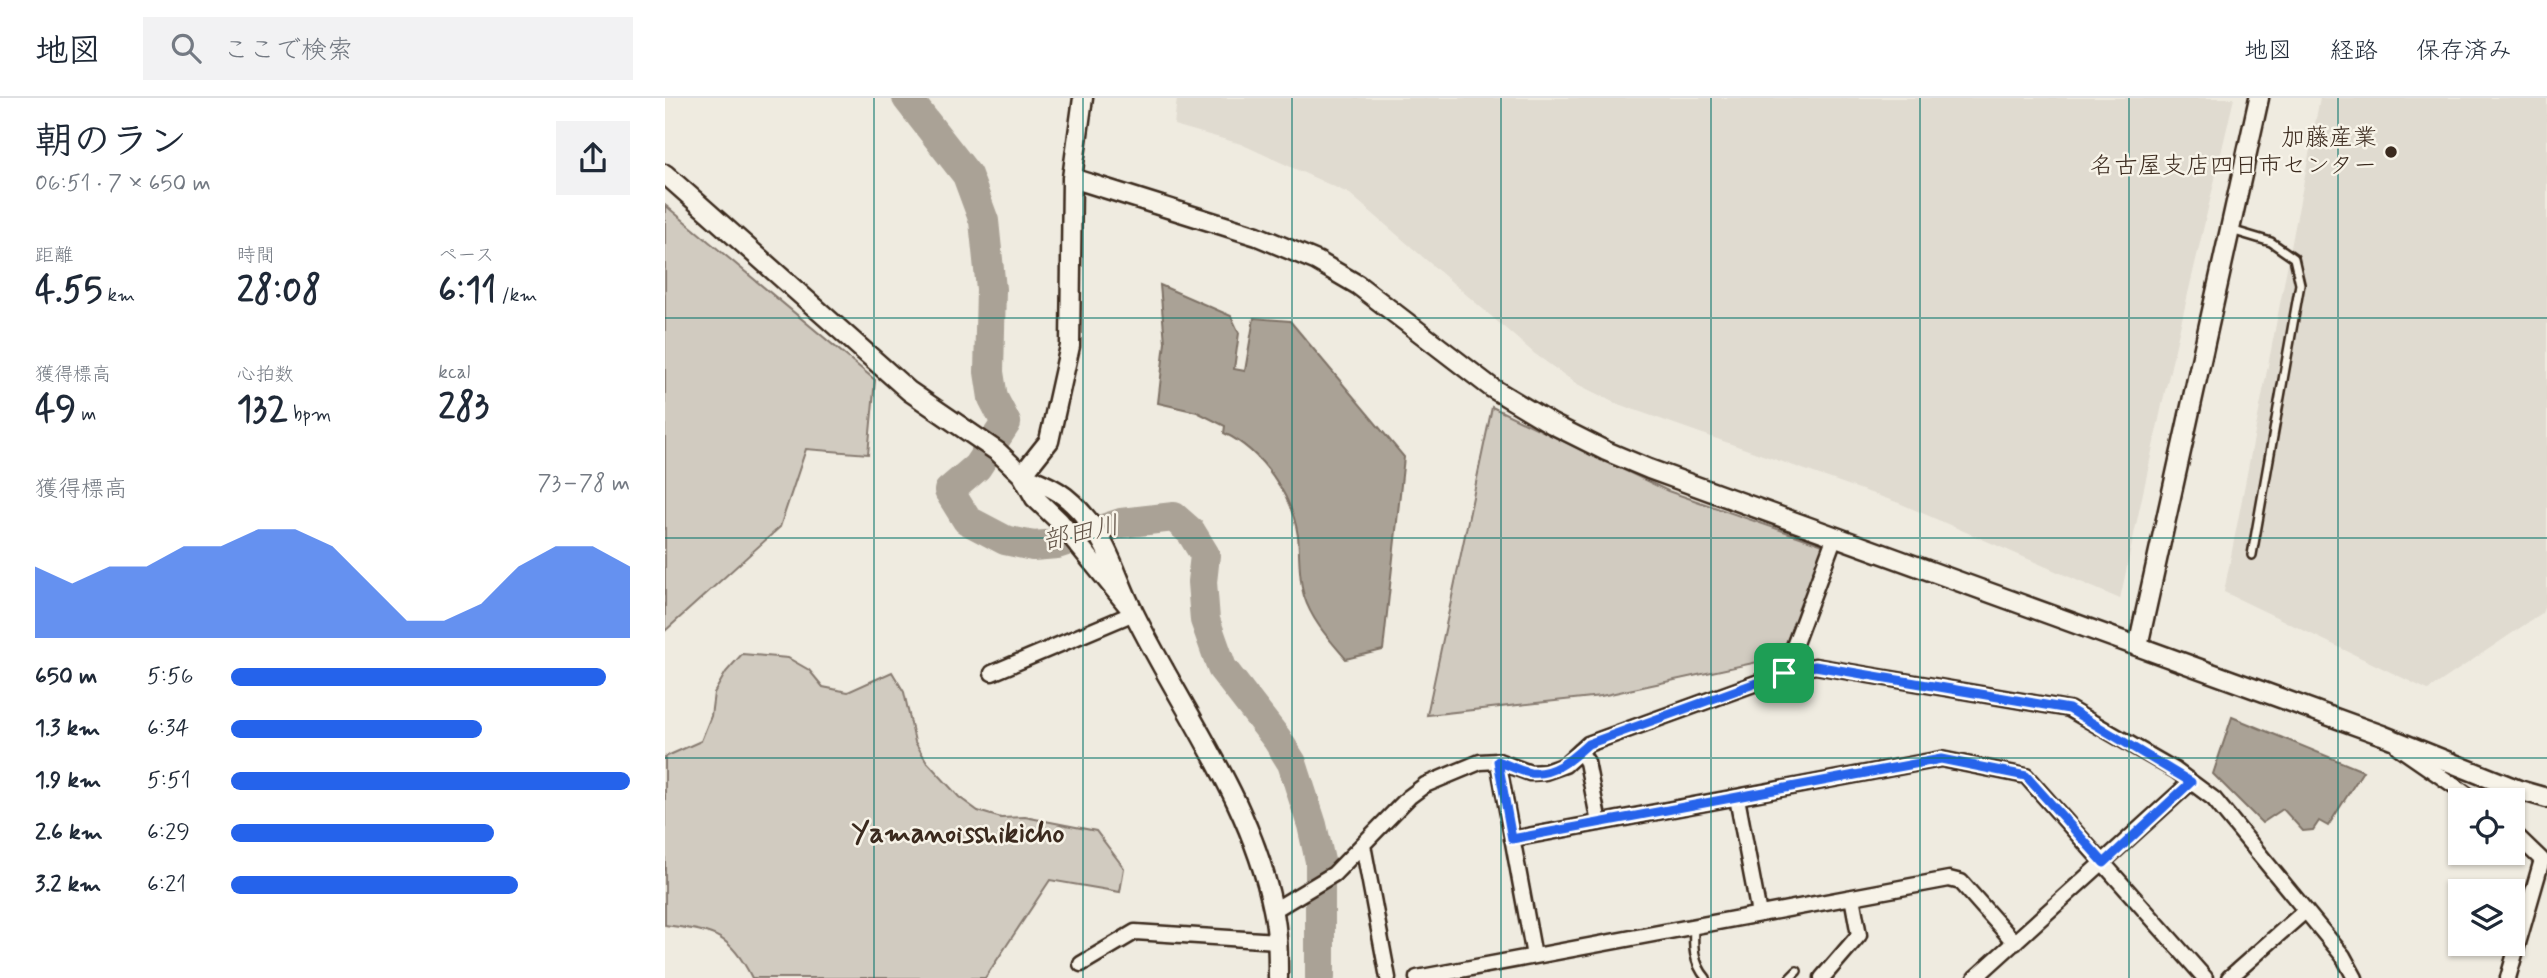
<!DOCTYPE html>
<html lang="ja">
<meta charset="utf-8">
<style>
:root{--surface:#fff;--page:#f2f2f3;--text:#1f2937;--muted:#747a83;--line:#e0e1e3;--accent:#2563eb}
body{margin:0;font-family:Mynerve,"Klee One",sans-serif;background:var(--page);color:var(--text);height:100vh;display:flex;flex-direction:column;font-size:26px;white-space:nowrap}
*{box-sizing:border-box;margin:0}
p{font-size:23px;color:var(--muted)}
.icon{flex:none;width:38px;height:38px;fill:none;stroke:currentColor;stroke-width:2;stroke-linecap:round;stroke-linejoin:round}
.map{position:relative;flex:1;overflow:hidden}
.sheet{display:flex;flex-direction:column;background:var(--surface);width:665px}
.sheet>*{flex:none}
.controls{position:absolute;left:1783px;top:690px;display:grid;gap:14px}
.controls a{display:grid;place-items:center;width:77px;height:77px;border-radius:0px;background:var(--surface);box-shadow:0 2px 5px #0004;font-size:35px}
.pin{position:absolute;display:grid;place-items:center;width:60px;height:60px;color:#fff;margin:-30px;border-radius:14px;box-shadow:0 4px 10px #0006}
.round{display:grid;place-items:center;flex:none;width:74px;height:74px;border-radius:0px;background:var(--page)}
.head{display:flex;align-items:center;justify-content:space-between;height:119px;padding:0 35px}
h1{font-size:38px;font-weight:700;line-height:52px}
.figures{display:grid;grid-template-columns:repeat(3,1fr);gap:10px;height:119px;padding:7px 35px}
.figures div{display:grid;align-content:center}
.figures b{font-size:35px;font-weight:700}
.figures small{font-size:19px;font-weight:400}
.figures p{font-size:19px}
.chart{height:196px;padding:14px 35px}
.chart p{display:flex;justify-content:space-between}
.chart svg{width:100%;height:126px;margin-top:7px;fill:var(--accent);opacity:.7}
ul{padding:0 35px;list-style:none;font-size:23px}
li{display:grid;grid-template-columns:112px 84px 1fr;align-items:center;height:52px}
li i{height:18px;border-radius:9px;background:var(--accent)}
header{display:flex;align-items:center;gap:42px;box-sizing:border-box;height:98px;padding:0 35px;background:var(--surface);border-bottom:2px solid var(--line)}
header strong{font-size:33px}
nav{display:flex;gap:38px;margin-inline-start:auto;font-size:24px}
.search{width:490px;height:63px;background:var(--page);display:flex;align-items:center;gap:18px;box-sizing:border-box;padding:0 24px;border-radius:0px;color:var(--muted);font-size:26px}
main{display:flex;flex:1;min-height:0}
.map>svg:first-child{display:block}
</style>
<header>
<strong>地図</strong>
<div class="search"><svg class="icon" aria-label="search" viewBox="0 0 24 24"><circle cx="10" cy="10" r="6"/><path d="M15 15l6 6"/></svg>ここで検索</div>
<nav><a>地図</a><a>経路</a><a>保存済み</a></nav>
</header>
<main>
<section class="sheet">
<div class="head"><div><h1>朝のラン</h1><p>06:51 · 7 × 650 m</p></div><a class="round"><svg class="icon" aria-label="share" viewBox="0 0 24 24"><path d="M12 15V3M7 8l5-5 5 5M5 13v7h14v-7"/></svg></a></div>
<div class="figures">
<div><p>距離</p><b>4.55<small> km</small></b></div>
<div><p>時間</p><b>28:08</b></div>
<div><p>ペース</p><b>6:11<small> /km</small></b></div>
</div>
<div class="figures">
<div><p>獲得標高</p><b>49<small> m</small></b></div>
<div><p>心拍数</p><b>132<small> bpm</small></b></div>
<div><p>kcal</p><b>283</b></div>
</div>
<div class="chart"><p><span>獲得標高</span>73–78 m</p>
<svg viewBox="0 0 160 44" preserveAspectRatio="none"><path d="M0 44V19L10 25L20 19L30 19L40 12L50 12L60 6L70 6L80 12L90 25L100 38L110 38L120 32L130 19L140 12L150 12L160 19V44z"/></svg>
</div>
<ul>
<li><b>650 m</b>5:56<i style="width:94%"></i></li>
<li><b>1.3 km</b>6:34<i style="width:63%"></i></li>
<li><b>1.9 km</b>5:51<i style="width:100%"></i></li>
<li><b>2.6 km</b>6:29<i style="width:66%"></i></li>
<li><b>3.2 km</b>6:21<i style="width:72%"></i></li>
</ul>
</section>
<div class="map">
<svg width="1882" height="880" viewBox="0 0 1882 880">
<rect width="100%" height="100%" fill="#efebe0"/>
<filter id="ink" filterUnits="userSpaceOnUse"><feTurbulence type="fractalNoise" baseFrequency=".0143" numOctaves="2"/><feDisplacementMap in="SourceGraphic" scale="14" xChannelSelector="R" yChannelSelector="G"/><feConvolveMatrix kernelMatrix="1 2 1 2 8 2 1 2 1" color-interpolation-filters="sRGB"/></filter>
<g filter="url(#ink)">
<!-- built -->
<path fill="#e0dbd0" d="M 512,0 L 1569,0 L 1499,298 L 1455,501 L 1234,405 L 950,305 L 912,286 L 870,256 L 685,96 L 576,46 L 509,27 Z
M 1655,0 L 1882,0 L 1882,502 L 1877,515 L 1763,592 L 1559,494 Z"/>
<!-- green -->
<path fill="#d1cbc0" stroke="#867a6f" stroke-width="2" d="M 0,107 L 210,282 L 203,356 L 141,351 L 115,429 L 0,533 Z
M 827,309 L 1003,393 L 1161,448 L 1116,559 L 936,598 L 762,617 Z
M 77,556 L 123,560 L 144,572 L 158,589 L 183,594 L 227,574 L 239,594 L 250,644 L 262,664 L 294,699 L 313,713 L 336,720 L 360,719 L 431,733 L 459,770 L 455,794 L 385,782 L 320,880 L 87,880 C 64,834 48,834 0,827 L 0,659 L 36,643 L 46,618 L 49,595 L 61,574 Z"/>
<!-- water -->
<path fill="#aaa296" stroke="#7e7266" stroke-width="2" d="M 495,187 L 566,218 L 574,235 L 569,271 L 580,273 L 589,220 L 625,223 L 739,359 L 718,552 L 681,561 C 664,541 647,523 639,498 C 633,478 635,458 633,438 C 627,397 597,353 559,335 L 560,328 L 532,314 L 493,305 L 500,244 Z
M 1567,619 L 1698,673 L 1663,728 L 1654,723 L 1648,732 L 1638,733 L 1618,711 L 1597,725 L 1548,676 Z"/>
<g fill="none" stroke-linecap="round" stroke-linejoin="round">
<!-- river -->
<path stroke="#aaa296" stroke-width="30" d="M 242,0 L 302,77 L 319,123 L 326,191 L 324,274 L 328,300 L 341,325 L 312,369 L 284,393 L 302,422 L 340,442 L 368,448 L 392,446 L 456,425 L 509,419 L 526,434 L 540,457 L 537,484 L 540,522 L 557,570 L 612,641 L 627,665 L 647,727 L 655,763 L 655,880"/>
<!-- service casing -->
<g stroke="#3b2a1e" stroke-width="12">
<path id="service" d="M 1566,132 L 1606,144 L 1629,160 L 1635,186 L 1587,457
M 1029,829 C 1028,848 1028,865 1041,880
M 1125,880 L 1132,873"/>
</g>
<!-- minor casing -->
<g stroke="#3b2a1e" stroke-width="19">
<path id="minor" d="M 327,575 L 469,515
M 1119,575 L 1170,438
M 1733,649 L 1810,702
M 915,653 L 922,664 L 934,725
M 833,663 L 869,858
M 1072,700 L 1094,816
M 847,741 L 1276,661 L 1361,678 L 1540,880
M 698,747 L 723,880
M 609,812 L 669,776 L 744,699 L 760,687 L 815,664 L 833,663 L 865,675 L 880,674 L 900,667 L 923,646 L 1119,575 L 1150,568 L 1404,611 L 1510,672 L 1549,701 L 1678,858 L 1690,880
M 416,866 L 470,834 L 612,843
M 752,880 L 1284,781 L 1296,784 L 1350,845
M 1157,880 L 1194,837 L 1187,799
M 1310,880 L 1526,684
M 1564,880 L 1640,813
M 1843,880 L 1877,762 L 1848,734"/>
</g>
<!-- tertiary casing -->
<g stroke="#3b2a1e" stroke-width="23">
<path id="tertiary" d="M 0,76 L 244,293 L 333,354 L 357,377 L 370,400 L 394,423 L 469,515
M 407,80 L 592,138 L 652,163 L 693,187 L 827,290 L 887,326 L 941,353 L 984,371 L 1717,637 L 1854,692 L 1882,700
M 357,377 C 387,389 401,395 422,421 C 445,449 453,484 469,515 C 517,613 586,702 608,811 C 613,834 613,857 613,880
M 357,377 L 384,343 L 405,248 L 407,80 L 418,0
M 1473,548 L 1594,0"/>
</g>
<!-- service -->
<use href="#service" stroke="#f7f3e8" stroke-width="7"/>
<!-- minor -->
<use href="#minor" stroke="#f7f3e8" stroke-width="14"/>
<!-- tertiary -->
<use href="#tertiary" stroke="#f7f3e8" stroke-width="18"/>
</g>
</g>
<g fill="none" stroke-linecap="round" stroke-linejoin="round" filter="url(#ink)">
<!-- route casing -->
<g stroke="#fff" stroke-width="14">
<path id="route" d="M 1150,568 L 1404,611 L 1526,684 L 1439,765 L 1361,678 L 1276,661 L 847,741 L 833,663 C 843,667 854,673 865,675 C 889,678 907,660 923,646 L 1119,575 Z"/>
</g>
<!-- route -->
<use href="#route" stroke="#2563eb" stroke-width="9"/>
</g>
<!-- grid -->
<path fill="none" stroke="#0f766e" stroke-width="2" stroke-opacity="0.55" d="M 209,0 L 209,880M 418,0 L 418,880M 627,0 L 627,880M 836,0 L 836,880M 1046,0 L 1046,880M 1255,0 L 1255,880M 1464,0 L 1464,880M 1673,0 L 1673,880M 0,220 L 1882,220M 0,440 L 1882,440M 0,660 L 1882,660"/>
<!-- markers -->
<circle fill="#3b2a1e" stroke="#f7f3e8" stroke-width="2.5" cx="1726" cy="54" r="7"/>
<g text-anchor="middle" dominant-baseline="central" stroke-width="5" stroke-linejoin="round" paint-order="stroke">
<!-- poi labels -->
<g font-size="24" fill="#3b2a1e" stroke="#f7f3e8" text-anchor="end">
<text x="1712" y="40">加藤産業<tspan x="1712" dy="28">名古屋支店四日市センター</tspan></text>
</g>
<!-- water labels -->
<g font-size="26" font-style="italic" fill="#625448" stroke="#f7f3e8">
<text transform="translate(416 436) rotate(-13)">部田川</text>
</g>
<!-- quarter labels -->
<g font-size="28" font-weight="bold" fill="#3b2a1e" stroke="#f7f3e8">
<text x="293" y="736">Yamanoisshikicho</text>
</g>
</g>
</svg>
<div class="controls">
<a><svg class="icon" aria-label="locate" viewBox="0 0 24 24"><circle cx="12" cy="12" r="6"/><path d="M12 2v4M12 18v4M2 12h4M18 12h4"/></svg></a>
<a><svg class="icon" aria-label="layers" viewBox="0 0 24 24"><path d="M12 4l9 5-9 5-9-5zM3 14l9 5 9-5"/></svg></a>
</div>
<div class="pin" style="left:1119px;top:575px;background:#1e9e55"><svg class="icon" aria-label="arrive" viewBox="0 0 24 24"><path d="M6 21V4h12l-3 4 3 4H6"/></svg></div>
</div>
</main>
